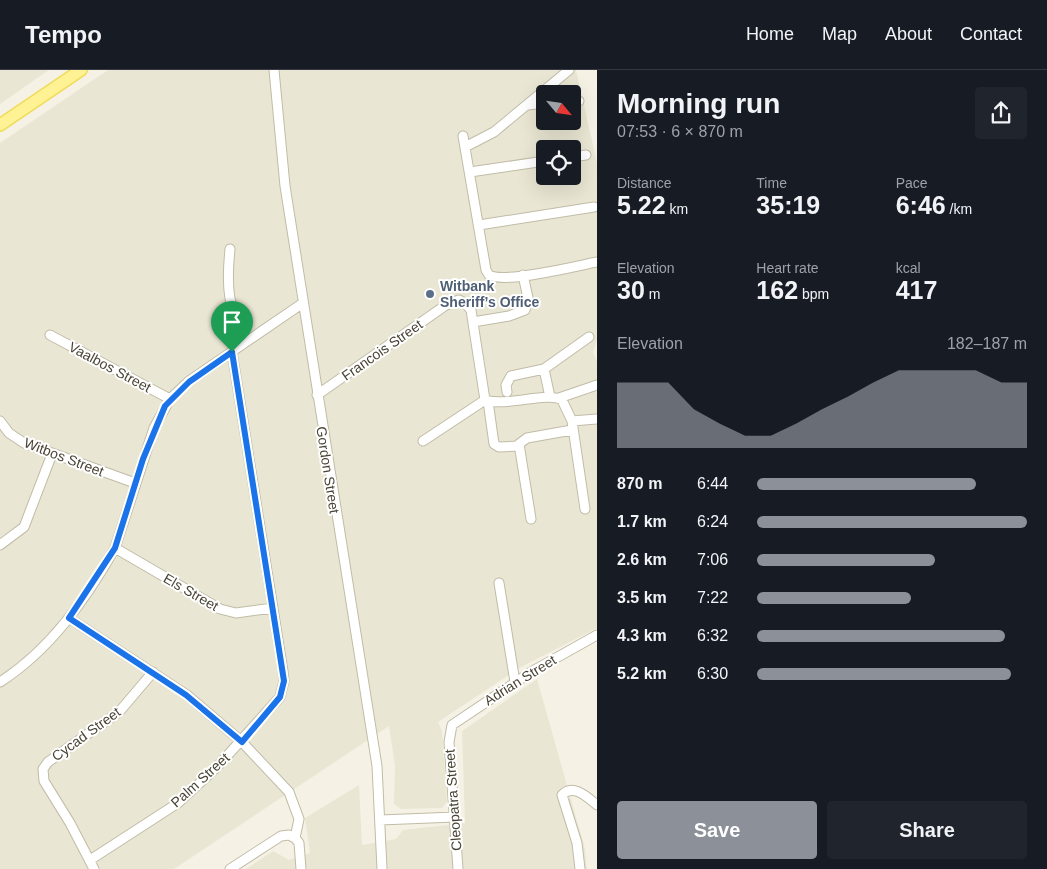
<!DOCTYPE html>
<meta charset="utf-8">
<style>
:root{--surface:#171b24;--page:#20242c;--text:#f1f3f6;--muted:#9ea1a6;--line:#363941;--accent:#8c9099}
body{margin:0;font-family:Helvetica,sans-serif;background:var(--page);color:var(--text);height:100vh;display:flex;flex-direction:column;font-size:19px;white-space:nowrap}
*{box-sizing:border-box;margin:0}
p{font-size:16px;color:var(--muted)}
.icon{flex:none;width:28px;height:28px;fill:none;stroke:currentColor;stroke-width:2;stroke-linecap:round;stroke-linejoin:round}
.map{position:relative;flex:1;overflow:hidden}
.sheet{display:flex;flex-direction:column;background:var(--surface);width:450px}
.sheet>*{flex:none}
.needle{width:32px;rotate:119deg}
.fabs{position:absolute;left:536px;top:15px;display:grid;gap:10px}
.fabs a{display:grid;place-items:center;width:45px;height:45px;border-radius:5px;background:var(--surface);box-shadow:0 5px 20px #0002;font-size:25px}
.pin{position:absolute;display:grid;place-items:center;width:42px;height:42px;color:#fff;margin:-51px -21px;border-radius:50% 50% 50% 0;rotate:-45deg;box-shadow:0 0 5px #0007}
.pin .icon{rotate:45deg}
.round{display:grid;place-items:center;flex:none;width:52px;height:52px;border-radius:5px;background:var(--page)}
.head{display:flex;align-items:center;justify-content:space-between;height:85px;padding:0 20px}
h1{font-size:28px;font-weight:700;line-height:38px}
.metrics{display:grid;grid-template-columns:repeat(3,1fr);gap:8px;height:85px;padding:5px 20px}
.metrics div{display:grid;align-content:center}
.metrics b{font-size:25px;font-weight:700}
.metrics small{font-size:14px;font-weight:400}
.metrics p{font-size:14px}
.chart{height:140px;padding:10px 20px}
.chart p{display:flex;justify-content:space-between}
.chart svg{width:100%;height:90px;margin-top:5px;fill:var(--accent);opacity:.7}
.action{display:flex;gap:10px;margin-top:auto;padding:10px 20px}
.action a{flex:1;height:58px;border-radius:5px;background:var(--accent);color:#fff;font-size:20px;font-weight:700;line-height:58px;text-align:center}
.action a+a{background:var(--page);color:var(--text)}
ul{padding:0 20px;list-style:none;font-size:16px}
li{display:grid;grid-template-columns:80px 60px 1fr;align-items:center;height:38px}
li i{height:12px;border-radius:6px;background:var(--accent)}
header{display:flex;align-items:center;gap:30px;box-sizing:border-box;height:70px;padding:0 25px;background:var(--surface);border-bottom:1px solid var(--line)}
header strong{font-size:24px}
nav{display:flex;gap:28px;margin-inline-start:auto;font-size:18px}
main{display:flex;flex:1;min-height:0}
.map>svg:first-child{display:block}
</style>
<header>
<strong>Tempo</strong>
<nav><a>Home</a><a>Map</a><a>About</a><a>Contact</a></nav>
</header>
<main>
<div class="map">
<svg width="597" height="799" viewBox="0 0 597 799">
<rect width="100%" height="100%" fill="#f5f2e5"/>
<!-- residential -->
<path fill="#e9e6d3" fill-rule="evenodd" d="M 0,0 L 49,0 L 0,34 Z
M 108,0 L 576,0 L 597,93 L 597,270 L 593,282 L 597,292 L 597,558 L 521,597 L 438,652 L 442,661 L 447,732 L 442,738 L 401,739 L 394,734 L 395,695 L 389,656 L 174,799 L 0,799 L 0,73 ZM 545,24 L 572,24 L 572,51 L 545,51 ZM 545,79 L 572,79 L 572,106 L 545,106 Z
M 537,609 L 585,779 L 587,799 L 246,799 L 273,781 L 289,790 L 310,783 L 305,748 L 359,715 L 362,775 L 396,769 L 403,760 L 465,753 L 462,661 Z"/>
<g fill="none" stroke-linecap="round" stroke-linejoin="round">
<!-- minor casing -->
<g stroke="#c1bca7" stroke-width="11">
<path id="minor" d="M 274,0 L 285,116 L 377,696 L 382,799
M 572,32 L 579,31
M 528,35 L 545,33
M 463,66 L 486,200 L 489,205 C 504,214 576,196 597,192
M 465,77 L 494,62 L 569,0
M 572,87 L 586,85
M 470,102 L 545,91
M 479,155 L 594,137
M 230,179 C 226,218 228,237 246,272
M 473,252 L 509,246 L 525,240 L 528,228 L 523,205
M 50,265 L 170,329
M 507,322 L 506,315 L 511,306 L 544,299
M 317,325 L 446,235 L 459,230 L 465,233 L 471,240 L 485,330
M 550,327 L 544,299 L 589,267
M 559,328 L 597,315
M 485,330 C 508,337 548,321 562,330 L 572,351 L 585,439
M 488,331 L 494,374 L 499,377 L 519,376
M 0,351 L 9,363 L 24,373 L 135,413
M 572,351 L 597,349
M 423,371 L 485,330
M 531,449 L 519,374 L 527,368 L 572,360
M 0,475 L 24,457 L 52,384
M 115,478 L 220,539 L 236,543 L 273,538
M 499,513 L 515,612
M 69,548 L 187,625 L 242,672 L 289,722 L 299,749 L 295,768 L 299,773 L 301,799
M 0,612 C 50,580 86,529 115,478 L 154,358 L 170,329 L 189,311 L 303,233
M 380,750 L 455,747
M 90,790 L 178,733 L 217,697 L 280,627 L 284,611 L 283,601 L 232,282
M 94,799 L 70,753 L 44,711 L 43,699 L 48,692 L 119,642 L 153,602
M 230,799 L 281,766 L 289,765 L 295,768
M 458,799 L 449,672 L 452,655 L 531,602 L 597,565
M 580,799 L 577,773 L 562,725 C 573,713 587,727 597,735"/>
</g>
<!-- major casing -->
<g stroke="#f0db58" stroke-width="14">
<path id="major" d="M 0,55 L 81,0"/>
</g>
<!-- minor -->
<use href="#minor" stroke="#fff" stroke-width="9"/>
<!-- major -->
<use href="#major" stroke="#fff294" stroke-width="11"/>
</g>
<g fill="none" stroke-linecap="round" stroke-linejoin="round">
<!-- route casing -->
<g stroke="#fff" stroke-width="10">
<path id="route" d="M 232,282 L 284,611 L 280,627 L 242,672 L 186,625 L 69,548 L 115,478 L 143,389 L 165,336 L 189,312 Z"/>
</g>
<!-- route -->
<use href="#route" stroke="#1a73e8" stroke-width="6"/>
</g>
<!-- markers -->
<circle fill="#5c6f8a" stroke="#fff" stroke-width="2" cx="430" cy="224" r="5"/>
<g text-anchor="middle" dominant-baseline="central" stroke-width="4" stroke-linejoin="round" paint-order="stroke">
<!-- service labels -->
<g font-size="14" font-weight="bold" fill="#4e5e75" stroke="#fff" text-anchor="start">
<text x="440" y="216">Witbank<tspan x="440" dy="16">Sheriff’s Office</tspan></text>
</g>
<!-- street labels -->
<g font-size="14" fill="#484334" stroke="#fff">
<text transform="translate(382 280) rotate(-35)">Francois Street</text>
<text transform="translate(110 297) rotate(28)">Vaalbos Street</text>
<text transform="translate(64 387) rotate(21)">Witbos Street</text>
<text transform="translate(328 400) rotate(81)">Gordon Street</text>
<text transform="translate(191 522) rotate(30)">Els Street</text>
<text transform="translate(520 610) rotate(-32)">Adrian Street</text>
<text transform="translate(86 664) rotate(-36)">Cycad Street</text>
<text transform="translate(200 710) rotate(-42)">Palm Street</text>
<text transform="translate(453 730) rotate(-94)">Cleopatra Street</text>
</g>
</g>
</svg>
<div class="fabs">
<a><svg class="needle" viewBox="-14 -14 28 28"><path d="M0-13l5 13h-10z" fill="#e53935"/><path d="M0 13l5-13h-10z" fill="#9ea1a6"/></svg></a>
<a><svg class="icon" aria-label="locate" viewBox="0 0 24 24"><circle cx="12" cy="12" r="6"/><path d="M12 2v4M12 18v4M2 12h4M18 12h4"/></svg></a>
</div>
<div class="pin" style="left:232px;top:282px;background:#1e9e55"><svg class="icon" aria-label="arrive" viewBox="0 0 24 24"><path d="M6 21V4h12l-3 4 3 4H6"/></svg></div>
</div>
<section class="sheet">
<div class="head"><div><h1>Morning run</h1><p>07:53 · 6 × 870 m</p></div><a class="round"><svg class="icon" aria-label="share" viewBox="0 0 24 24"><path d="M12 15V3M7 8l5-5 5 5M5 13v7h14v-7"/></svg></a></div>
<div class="metrics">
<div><p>Distance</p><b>5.22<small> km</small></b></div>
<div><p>Time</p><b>35:19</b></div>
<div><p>Pace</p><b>6:46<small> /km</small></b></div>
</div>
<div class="metrics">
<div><p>Elevation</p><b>30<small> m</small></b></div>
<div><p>Heart rate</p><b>162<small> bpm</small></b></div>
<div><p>kcal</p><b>417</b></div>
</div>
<div class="chart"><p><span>Elevation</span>182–187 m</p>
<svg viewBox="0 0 160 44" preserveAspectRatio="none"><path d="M0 44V12L10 12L20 12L30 25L40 32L50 38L60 38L70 32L80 25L90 19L100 12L110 6L120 6L130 6L140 6L150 12L160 12V44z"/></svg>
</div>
<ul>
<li><b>870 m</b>6:44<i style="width:81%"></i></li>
<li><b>1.7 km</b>6:24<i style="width:100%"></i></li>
<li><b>2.6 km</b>7:06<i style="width:66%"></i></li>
<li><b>3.5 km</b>7:22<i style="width:57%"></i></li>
<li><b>4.3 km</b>6:32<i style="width:92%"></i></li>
<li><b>5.2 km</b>6:30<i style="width:94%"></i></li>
</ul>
<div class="action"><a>Save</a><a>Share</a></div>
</section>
</main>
